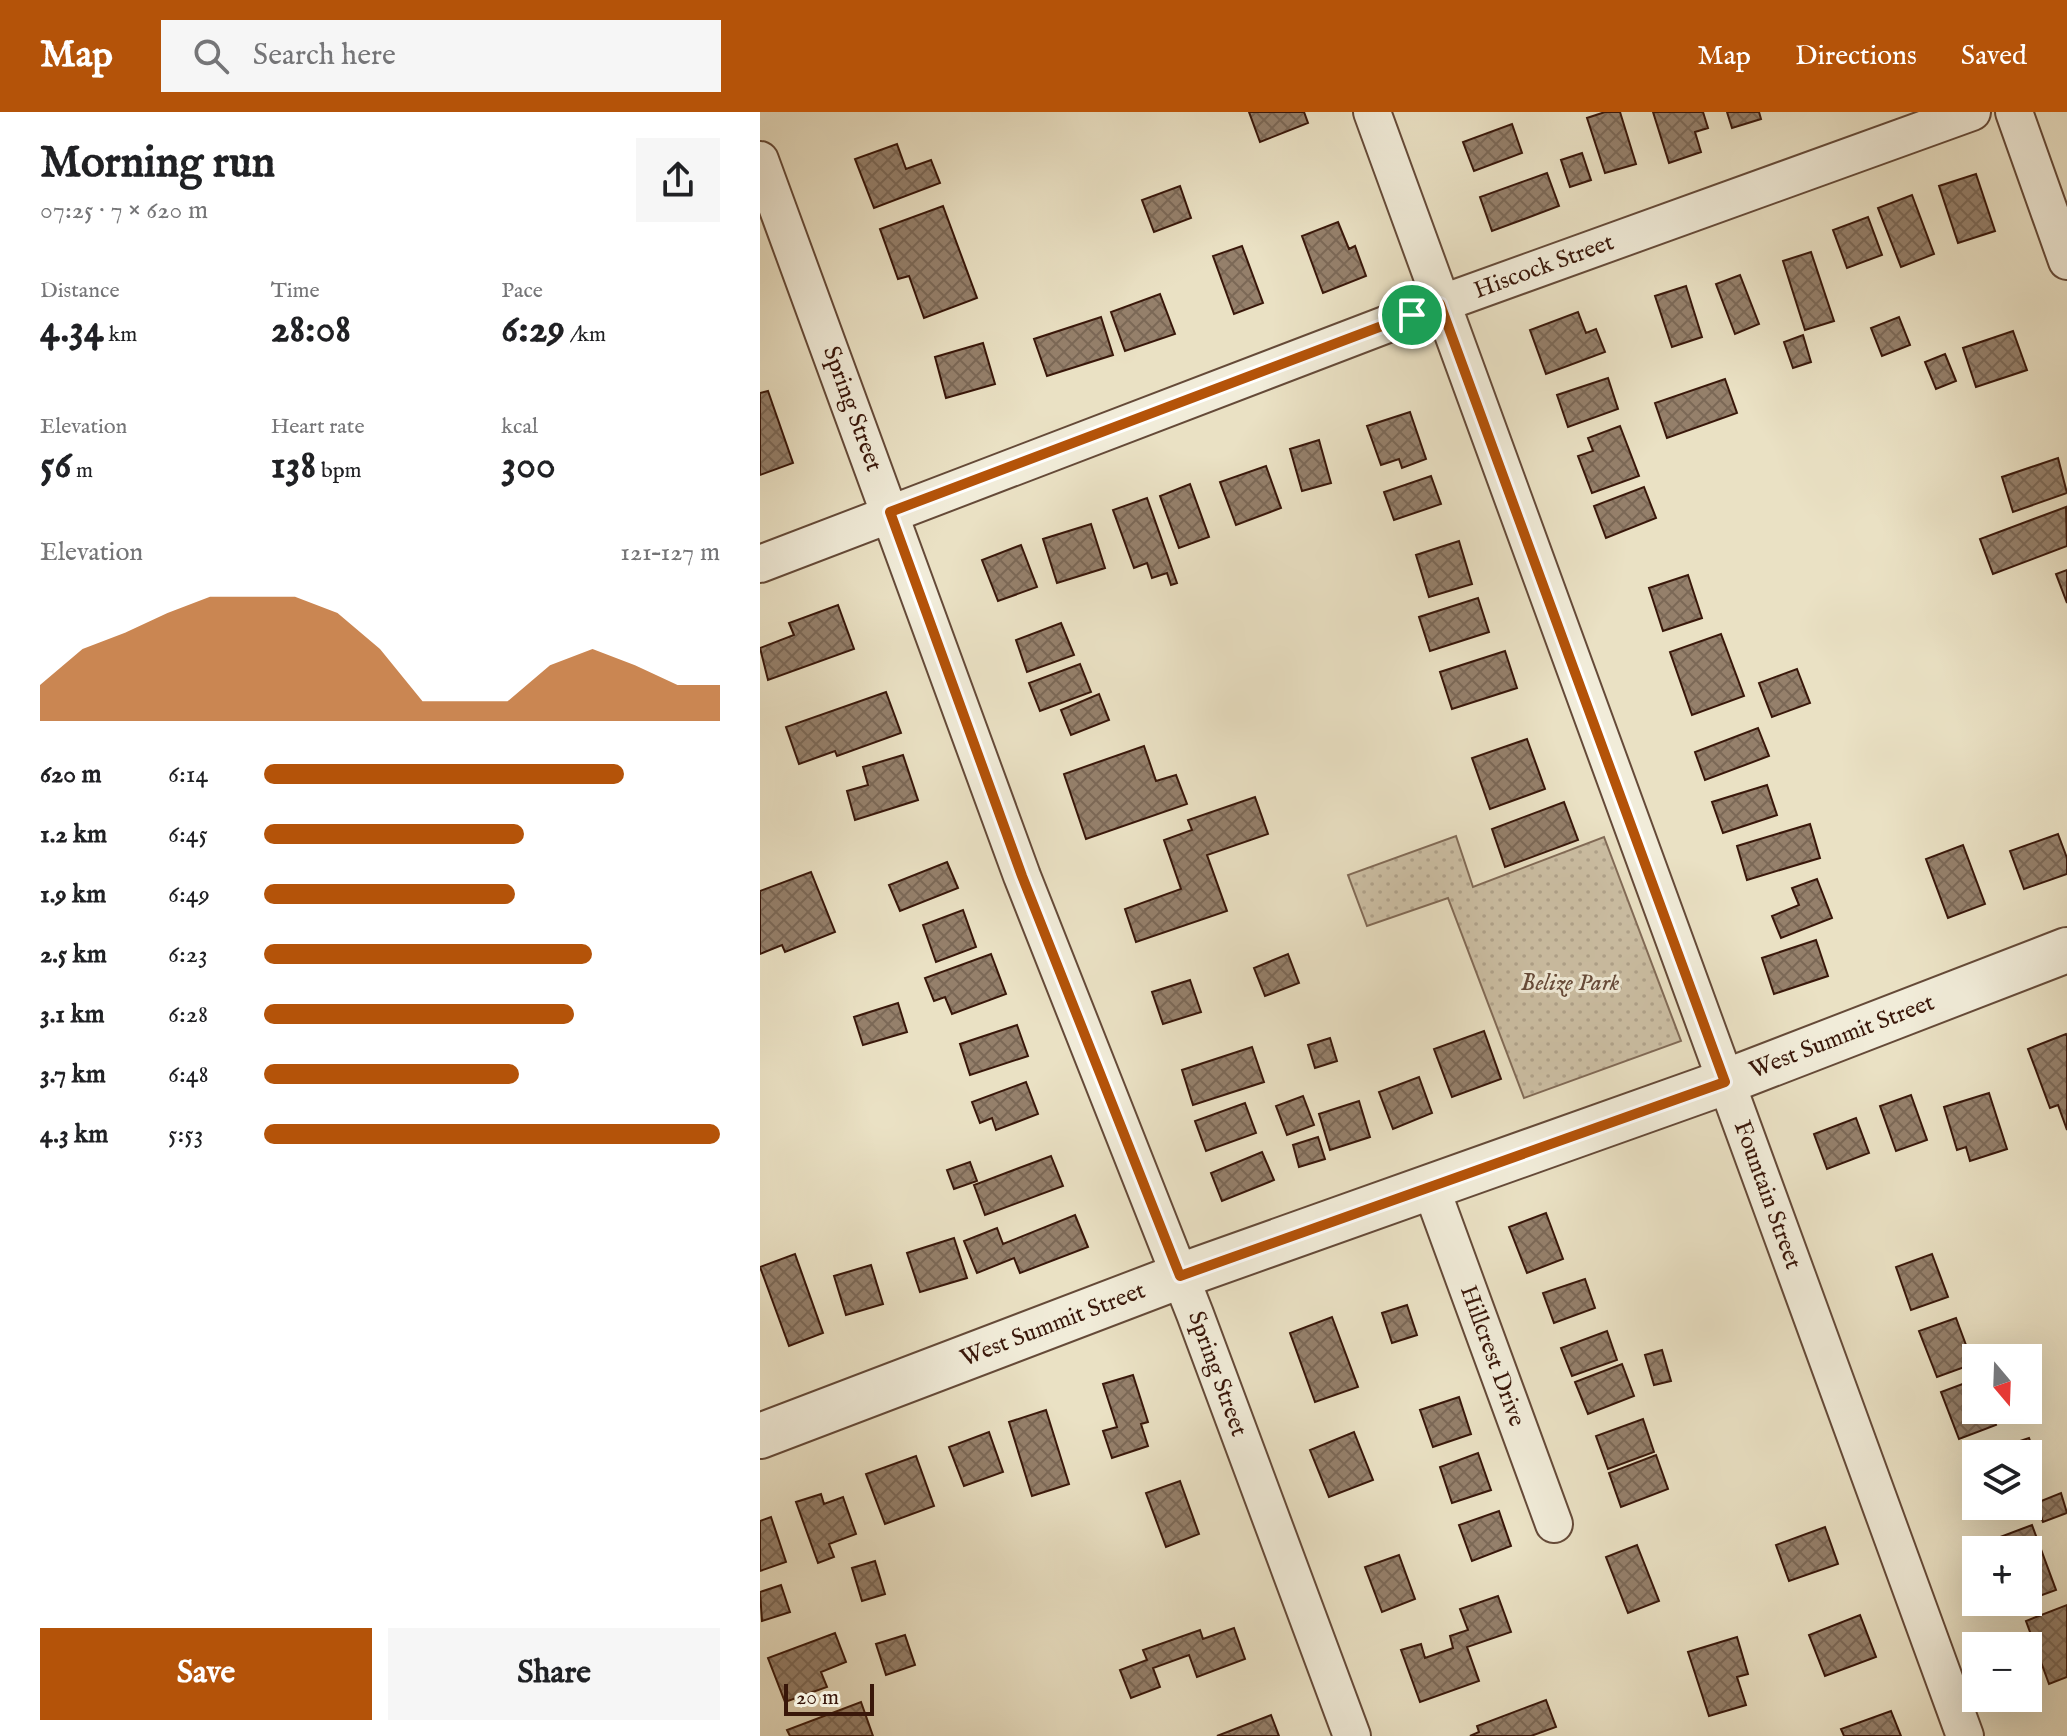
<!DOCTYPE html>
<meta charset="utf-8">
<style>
:root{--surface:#fff;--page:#f6f6f6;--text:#202124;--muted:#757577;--accent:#b45309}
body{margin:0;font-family:"IM FELL English",serif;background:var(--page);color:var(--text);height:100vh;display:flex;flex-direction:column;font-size:30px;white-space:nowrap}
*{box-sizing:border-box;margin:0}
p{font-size:26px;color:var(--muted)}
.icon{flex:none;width:44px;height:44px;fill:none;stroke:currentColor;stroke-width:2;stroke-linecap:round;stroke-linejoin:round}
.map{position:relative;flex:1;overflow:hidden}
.side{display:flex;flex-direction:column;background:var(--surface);width:760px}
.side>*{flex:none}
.needle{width:52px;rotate:161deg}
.controls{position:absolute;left:1202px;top:1232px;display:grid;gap:16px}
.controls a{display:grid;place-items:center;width:80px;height:80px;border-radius:0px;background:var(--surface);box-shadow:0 8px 32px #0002;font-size:40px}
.scale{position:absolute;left:24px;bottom:20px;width:90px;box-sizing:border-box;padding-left:8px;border:4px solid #39170a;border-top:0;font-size:22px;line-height:28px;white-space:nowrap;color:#39170a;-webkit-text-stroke:6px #f1ecd9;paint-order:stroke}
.pin{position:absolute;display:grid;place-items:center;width:68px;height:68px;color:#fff;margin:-34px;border:4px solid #fff;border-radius:50%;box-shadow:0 2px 8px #0007}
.round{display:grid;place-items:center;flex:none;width:84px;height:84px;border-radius:0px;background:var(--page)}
.headline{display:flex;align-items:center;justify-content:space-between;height:136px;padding:0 40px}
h1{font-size:44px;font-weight:800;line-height:60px}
.metrics{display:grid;grid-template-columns:repeat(3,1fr);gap:12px;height:136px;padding:8px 40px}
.metrics div{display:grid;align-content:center}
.metrics b{font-size:40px;font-weight:800}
.metrics small{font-size:22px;font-weight:400}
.metrics p{font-size:22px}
.chart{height:224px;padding:16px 40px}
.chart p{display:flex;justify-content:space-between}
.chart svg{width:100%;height:144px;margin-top:8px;fill:var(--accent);opacity:.7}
.action{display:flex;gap:16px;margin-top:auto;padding:16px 40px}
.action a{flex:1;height:92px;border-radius:0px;background:var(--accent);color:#fff;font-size:32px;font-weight:800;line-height:92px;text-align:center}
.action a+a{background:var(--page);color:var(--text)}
ul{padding:0 40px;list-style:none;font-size:26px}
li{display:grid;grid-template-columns:128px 96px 1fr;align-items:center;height:60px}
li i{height:20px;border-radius:10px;background:var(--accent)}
header{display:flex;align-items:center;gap:48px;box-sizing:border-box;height:112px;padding:0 40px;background:var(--accent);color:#fff}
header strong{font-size:38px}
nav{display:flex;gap:44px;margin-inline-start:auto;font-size:28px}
.search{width:560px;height:72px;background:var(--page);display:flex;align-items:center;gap:20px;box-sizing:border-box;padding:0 28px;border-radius:0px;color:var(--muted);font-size:30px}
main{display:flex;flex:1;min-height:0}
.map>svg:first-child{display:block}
</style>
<header>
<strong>Map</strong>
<div class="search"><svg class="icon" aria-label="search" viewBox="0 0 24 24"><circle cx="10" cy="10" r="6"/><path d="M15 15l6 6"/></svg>Search here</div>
<nav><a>Map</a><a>Directions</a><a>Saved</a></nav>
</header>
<main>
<section class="side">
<div class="headline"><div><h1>Morning run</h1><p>07:25 · 7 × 620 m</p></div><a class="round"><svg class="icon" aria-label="share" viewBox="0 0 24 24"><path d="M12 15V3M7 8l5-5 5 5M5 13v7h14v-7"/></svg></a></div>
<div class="metrics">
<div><p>Distance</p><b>4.34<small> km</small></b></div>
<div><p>Time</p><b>28:08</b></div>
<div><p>Pace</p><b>6:29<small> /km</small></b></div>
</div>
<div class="metrics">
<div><p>Elevation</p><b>56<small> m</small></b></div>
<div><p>Heart rate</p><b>138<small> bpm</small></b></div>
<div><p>kcal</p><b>300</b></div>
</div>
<div class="chart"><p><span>Elevation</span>121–127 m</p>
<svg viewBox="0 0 160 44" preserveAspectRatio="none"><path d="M0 44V33L10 22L20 17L30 11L40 6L50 6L60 6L70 11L80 22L90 38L100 38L110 38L120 27L130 22L140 27L150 33L160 33V44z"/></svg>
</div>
<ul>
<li><b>620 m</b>6:14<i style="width:79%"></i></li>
<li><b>1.2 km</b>6:45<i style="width:57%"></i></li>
<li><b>1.9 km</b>6:49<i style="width:55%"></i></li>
<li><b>2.5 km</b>6:23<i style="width:72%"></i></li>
<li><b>3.1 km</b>6:28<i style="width:68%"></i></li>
<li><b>3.7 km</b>6:48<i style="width:56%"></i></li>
<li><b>4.3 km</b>5:53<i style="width:100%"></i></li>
</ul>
<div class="action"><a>Save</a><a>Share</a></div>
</section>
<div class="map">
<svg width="1307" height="1624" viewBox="0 0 1307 1624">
<defs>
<pattern id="park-dots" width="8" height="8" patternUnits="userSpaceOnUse" patternTransform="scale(2)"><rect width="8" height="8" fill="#ccbfa4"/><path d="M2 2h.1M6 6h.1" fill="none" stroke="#b0a38c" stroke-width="1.8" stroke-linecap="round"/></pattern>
<pattern id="building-cross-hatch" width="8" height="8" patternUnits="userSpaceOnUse" patternTransform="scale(2)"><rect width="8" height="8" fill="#95806b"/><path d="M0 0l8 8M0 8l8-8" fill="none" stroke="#7b6856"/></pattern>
</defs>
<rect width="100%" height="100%" fill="#eae1c4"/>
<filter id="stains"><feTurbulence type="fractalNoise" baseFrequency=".0025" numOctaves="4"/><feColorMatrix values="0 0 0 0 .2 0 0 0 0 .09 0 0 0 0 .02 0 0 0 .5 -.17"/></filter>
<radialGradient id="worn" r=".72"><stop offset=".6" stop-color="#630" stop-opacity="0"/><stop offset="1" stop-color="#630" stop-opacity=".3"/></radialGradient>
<!-- park -->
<path fill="url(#park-dots)" stroke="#826b57" stroke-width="2" d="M 696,724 L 713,775 L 844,725 L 921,929 L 764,986 L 688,786 L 607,814 L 588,763 Z"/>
<!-- building -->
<path fill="url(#building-cross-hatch)" stroke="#39170a" stroke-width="2" d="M 489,0 L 544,0 L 548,11 L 500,30 Z
M 845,0 L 860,0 L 876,52 L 845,61 L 827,6 Z
M 893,0 L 943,0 L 948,16 L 935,20 L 941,40 L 909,51 Z
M 967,0 L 999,0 L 1001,7 L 972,16 Z
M 752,12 L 762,41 L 714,59 L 703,30 Z
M 137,32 L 146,57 L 171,48 L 180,71 L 114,96 L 95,47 Z
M 822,41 L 831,68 L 810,75 L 801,48 Z
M 787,61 L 799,94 L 732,119 L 720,85 Z
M 1216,62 L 1235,119 L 1198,131 L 1179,74 Z
M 420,74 L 431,106 L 394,120 L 382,88 Z
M 1152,83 L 1174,142 L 1141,155 L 1118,96 Z
M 183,94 L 217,186 L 164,206 L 149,164 L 138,167 L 120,117 Z
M 1108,105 L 1122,143 L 1087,156 L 1073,118 Z
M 578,110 L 589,137 L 595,134 L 606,164 L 563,181 L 542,124 Z
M 482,134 L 503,191 L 474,202 L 453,144 Z
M 1051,140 L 1074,209 L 1045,218 L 1023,149 Z
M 980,163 L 999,212 L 975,222 L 956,172 Z
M 926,174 L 942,225 L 912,235 L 895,184 Z
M 400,182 L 415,222 L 365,239 L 351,200 Z
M 818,200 L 826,221 L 836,217 L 845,240 L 786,262 L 770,218 Z
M 341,205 L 353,243 L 287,264 L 274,227 Z
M 1139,205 L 1150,233 L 1122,244 L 1111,216 Z
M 1253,219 L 1267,258 L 1216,275 L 1203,236 Z
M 1043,223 L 1051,250 L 1033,256 L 1024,230 Z
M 223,231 L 235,272 L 186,286 L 175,245 Z
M 1185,242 L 1196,269 L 1176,277 L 1165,250 Z
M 848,266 L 858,297 L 808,315 L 797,283 Z
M 965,267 L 977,301 L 907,326 L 895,291 Z
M 8,279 L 33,351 L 0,363 L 0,281 Z
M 650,300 L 666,347 L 642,356 L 639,347 L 621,353 L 607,314 Z
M 860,314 L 879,364 L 832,381 L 818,344 L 833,339 L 828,326 Z
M 559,328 L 571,371 L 542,379 L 530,337 Z
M 1298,346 L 1307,381 L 1253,400 L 1242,365 Z
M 506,354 L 521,396 L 476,413 L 460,370 Z
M 671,364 L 681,392 L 634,408 L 624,380 Z
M 430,372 L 449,425 L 419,436 L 400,384 Z
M 884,375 L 896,406 L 846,426 L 834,394 Z
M 387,386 L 417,471 L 411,473 L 407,461 L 392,466 L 387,451 L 374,456 L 353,398 Z
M 1306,395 L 1307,434 L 1233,462 L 1220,427 Z
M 331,412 L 345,456 L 297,471 L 283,427 Z
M 699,429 L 712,472 L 669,485 L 656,443 Z
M 261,433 L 277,475 L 238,489 L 222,448 Z
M 1307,458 L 1307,491 L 1296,462 Z
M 928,463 L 942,506 L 903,519 L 889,476 Z
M 718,486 L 729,520 L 670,539 L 659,505 Z
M 78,493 L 94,537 L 8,568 L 0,536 L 34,523 L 29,511 Z
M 301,511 L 314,543 L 267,560 L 256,528 Z
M 961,522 L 984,584 L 932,603 L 910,540 Z
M 745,539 L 757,576 L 692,597 L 680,560 Z
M 320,552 L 331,580 L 280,599 L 269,571 Z
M 1037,557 L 1050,591 L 1012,605 L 999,571 Z
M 126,580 L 141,621 L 77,644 L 75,639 L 39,652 L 26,615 Z
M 339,582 L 349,608 L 311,623 L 301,598 Z
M 998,616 L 1009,644 L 945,668 L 935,640 Z
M 767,627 L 785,677 L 730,697 L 712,646 Z
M 384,634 L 396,669 L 416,663 L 427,692 L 326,727 L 304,662 Z
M 143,643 L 158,688 L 95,708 L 87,679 L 108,673 L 103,655 Z
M 1007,673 L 1017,703 L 963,721 L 952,690 Z
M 495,685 L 508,722 L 447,743 L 467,799 L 376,830 L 365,797 L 421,777 L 404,728 L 432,718 L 428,708 Z
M 804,690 L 818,728 L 745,755 L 732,717 Z
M 1050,712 L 1060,746 L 987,768 L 977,734 Z
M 1298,722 L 1307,746 L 1307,762 L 1264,777 L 1250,739 Z
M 1203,733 L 1225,792 L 1188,806 L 1166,747 Z
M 187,750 L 198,776 L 140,799 L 129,773 Z
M 51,760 L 75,820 L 25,840 L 22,833 L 0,842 L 0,779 Z
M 1057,767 L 1072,806 L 1021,826 L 1012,804 L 1039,793 L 1032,776 Z
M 203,798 L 216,835 L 176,850 L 163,813 Z
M 1056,828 L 1068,864 L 1014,882 L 1002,846 Z
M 231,842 L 246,882 L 192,902 L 185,885 L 174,889 L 165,866 Z
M 528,842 L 539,871 L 505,884 L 494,856 Z
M 430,868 L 441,900 L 403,912 L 392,880 Z
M 138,891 L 147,920 L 103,933 L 94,905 Z
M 257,913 L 268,944 L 210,963 L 200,932 Z
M 724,919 L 741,967 L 692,985 L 674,937 Z
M 1306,922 L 1307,924 L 1307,1018 L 1298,993 L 1290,996 L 1268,937 Z
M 570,926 L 577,949 L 555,956 L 548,933 Z
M 492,935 L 504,970 L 433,993 L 422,958 Z
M 659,965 L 672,1001 L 633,1017 L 619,980 Z
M 266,970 L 278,1002 L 236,1018 L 232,1006 L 220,1011 L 212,990 Z
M 1229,981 L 1247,1037 L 1210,1049 L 1206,1035 L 1197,1038 L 1184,995 Z
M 1151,983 L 1167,1028 L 1136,1039 L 1120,994 Z
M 543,984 L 554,1013 L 527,1023 L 516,994 Z
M 599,989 L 610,1025 L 570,1038 L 559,1002 Z
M 485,991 L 496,1021 L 446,1039 L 435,1009 Z
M 1096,1006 L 1109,1041 L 1067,1057 L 1054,1022 Z
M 558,1025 L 565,1047 L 539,1055 L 533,1033 Z
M 502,1040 L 514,1068 L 462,1089 L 451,1061 Z
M 291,1044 L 303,1074 L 225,1103 L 214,1073 Z
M 210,1050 L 217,1069 L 194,1077 L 187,1058 Z
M 786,1101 L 803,1147 L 767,1161 L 749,1115 Z
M 315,1103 L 328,1135 L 260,1161 L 254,1146 L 217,1161 L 204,1129 L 237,1116 L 243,1132 Z
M 194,1126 L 207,1166 L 160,1180 L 147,1141 Z
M 35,1142 L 63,1221 L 29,1234 L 0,1155 Z
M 1172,1142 L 1188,1185 L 1151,1198 L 1136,1155 Z
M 111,1153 L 123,1192 L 86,1203 L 74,1164 Z
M 825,1167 L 835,1196 L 794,1211 L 783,1181 Z
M 647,1193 L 657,1223 L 632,1231 L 622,1201 Z
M 572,1205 L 598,1275 L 555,1290 L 530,1221 Z
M 1196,1206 L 1213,1252 L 1177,1265 L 1159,1219 Z
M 847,1219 L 857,1248 L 812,1264 L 801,1236 Z
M 902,1238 L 911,1269 L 894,1273 L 885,1243 Z
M 862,1252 L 874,1284 L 828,1302 L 815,1270 Z
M 373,1263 L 388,1310 L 381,1312 L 388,1334 L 352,1346 L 343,1319 L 357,1315 L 343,1272 Z
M 1216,1267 L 1216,1298 L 1231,1298 L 1236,1313 L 1199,1327 L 1181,1280 Z
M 699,1285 L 711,1322 L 673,1335 L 660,1298 Z
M 286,1298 L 309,1372 L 272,1384 L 249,1310 Z
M 883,1307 L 894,1340 L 848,1357 L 836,1324 Z
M 229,1320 L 243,1360 L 204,1374 L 189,1335 Z
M 594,1320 L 613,1368 L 569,1385 L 550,1338 Z
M 1269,1326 L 1277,1349 L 1268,1352 L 1268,1342 L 1221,1342 Z
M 718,1341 L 731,1378 L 692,1391 L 680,1355 Z
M 896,1343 L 908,1377 L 861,1395 L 849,1361 Z
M 156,1344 L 174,1394 L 125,1412 L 106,1362 Z
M 420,1369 L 439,1422 L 406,1435 L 386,1381 Z
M 1301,1381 L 1307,1401 L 1283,1410 L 1276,1391 Z
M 61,1382 L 64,1392 L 83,1385 L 96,1422 L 69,1432 L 74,1445 L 58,1451 L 36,1390 Z
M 739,1399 L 751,1434 L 712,1449 L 699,1413 Z
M 11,1405 L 26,1450 L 0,1459 L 0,1409 Z
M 1272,1413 L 1296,1478 L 1268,1488 L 1268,1438 L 1236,1438 L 1232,1428 Z
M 1065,1415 L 1078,1452 L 1029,1469 L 1016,1433 Z
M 877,1433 L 899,1489 L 868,1501 L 846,1445 Z
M 639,1443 L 655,1487 L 622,1500 L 605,1455 Z
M 115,1449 L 125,1482 L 102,1489 L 92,1456 Z
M 21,1473 L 30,1500 L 2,1509 L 0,1480 Z
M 738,1484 L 751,1520 L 707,1535 L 719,1569 L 660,1590 L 641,1538 L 661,1532 L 665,1546 L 693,1536 L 690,1524 L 708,1518 L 700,1497 Z
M 1307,1493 L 1307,1565 L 1289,1572 L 1266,1509 Z
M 1100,1503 L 1116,1545 L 1065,1564 L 1049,1523 Z
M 474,1516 L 485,1547 L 437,1565 L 429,1543 L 393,1556 L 400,1575 L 371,1586 L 360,1558 L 387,1548 L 383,1538 L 440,1518 L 443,1527 Z
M 75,1521 L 86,1550 L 61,1560 L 67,1575 L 25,1590 L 8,1546 Z
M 145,1523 L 155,1553 L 126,1563 L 116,1532 Z
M 977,1525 L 988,1562 L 977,1565 L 986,1593 L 949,1604 L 928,1540 Z
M 786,1588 L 796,1615 L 771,1624 L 710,1624 L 719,1620 L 717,1614 Z
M 101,1590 L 113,1624 L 30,1624 L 27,1618 Z
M 1131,1599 L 1141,1624 L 1084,1624 L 1081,1617 Z
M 511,1603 L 519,1624 L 457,1624 Z"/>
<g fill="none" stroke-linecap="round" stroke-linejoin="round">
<!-- minor casing -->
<g stroke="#654a38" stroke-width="40">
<path id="minor" d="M 612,0 L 1205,1624
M 1254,0 L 1307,149
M 0,48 L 262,764 L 435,1202 L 592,1624
M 0,452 L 680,192 L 1212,0
M 671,1076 L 794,1412"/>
</g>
<!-- tertiary casing -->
<g stroke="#654a38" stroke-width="48">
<path id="tertiary" d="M 0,1324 L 420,1164 L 965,970 L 1307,838"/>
</g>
<!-- minor -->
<use href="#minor" stroke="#f1ecd9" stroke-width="36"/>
<!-- tertiary -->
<use href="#tertiary" stroke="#f1ecd9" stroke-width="44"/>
</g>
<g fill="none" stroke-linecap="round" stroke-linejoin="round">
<!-- route casing -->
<g stroke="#fff" stroke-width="16">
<path id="route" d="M 680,192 L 965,970 L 420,1164 L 262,764 L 130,400 Z"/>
</g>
<!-- route -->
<use href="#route" stroke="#b45309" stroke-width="10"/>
</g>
<g text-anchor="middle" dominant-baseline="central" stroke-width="6" stroke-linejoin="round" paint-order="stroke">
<!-- street labels -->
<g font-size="24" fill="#39170a" stroke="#f1ecd9">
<text transform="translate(784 155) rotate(-20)">Hiscock Street</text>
<text transform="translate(92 297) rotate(70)">Spring Street</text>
<text transform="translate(1082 925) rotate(-21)">West Summit Street</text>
<text transform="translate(1007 1083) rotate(70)">Fountain Street</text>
<text transform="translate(293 1213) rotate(-21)">West Summit Street</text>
<text transform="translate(732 1244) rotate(70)">Hillcrest Drive</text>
<text transform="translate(457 1262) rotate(70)">Spring Street</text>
</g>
<!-- park labels -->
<g font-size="24" font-style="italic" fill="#654938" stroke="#f1ecd9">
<text x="810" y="871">Belize Park</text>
</g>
</g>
<rect width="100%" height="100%" filter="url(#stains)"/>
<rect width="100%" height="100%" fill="url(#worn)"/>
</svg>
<div class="controls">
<a><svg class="needle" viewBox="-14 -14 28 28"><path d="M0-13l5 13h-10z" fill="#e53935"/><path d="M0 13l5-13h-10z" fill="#757577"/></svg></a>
<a><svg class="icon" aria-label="layers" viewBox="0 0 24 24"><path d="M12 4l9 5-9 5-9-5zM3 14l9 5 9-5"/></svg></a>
<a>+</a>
<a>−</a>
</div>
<div class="scale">20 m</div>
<div class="pin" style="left:652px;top:203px;background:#1e9e55"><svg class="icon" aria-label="arrive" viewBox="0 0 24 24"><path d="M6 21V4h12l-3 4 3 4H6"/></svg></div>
</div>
</main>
